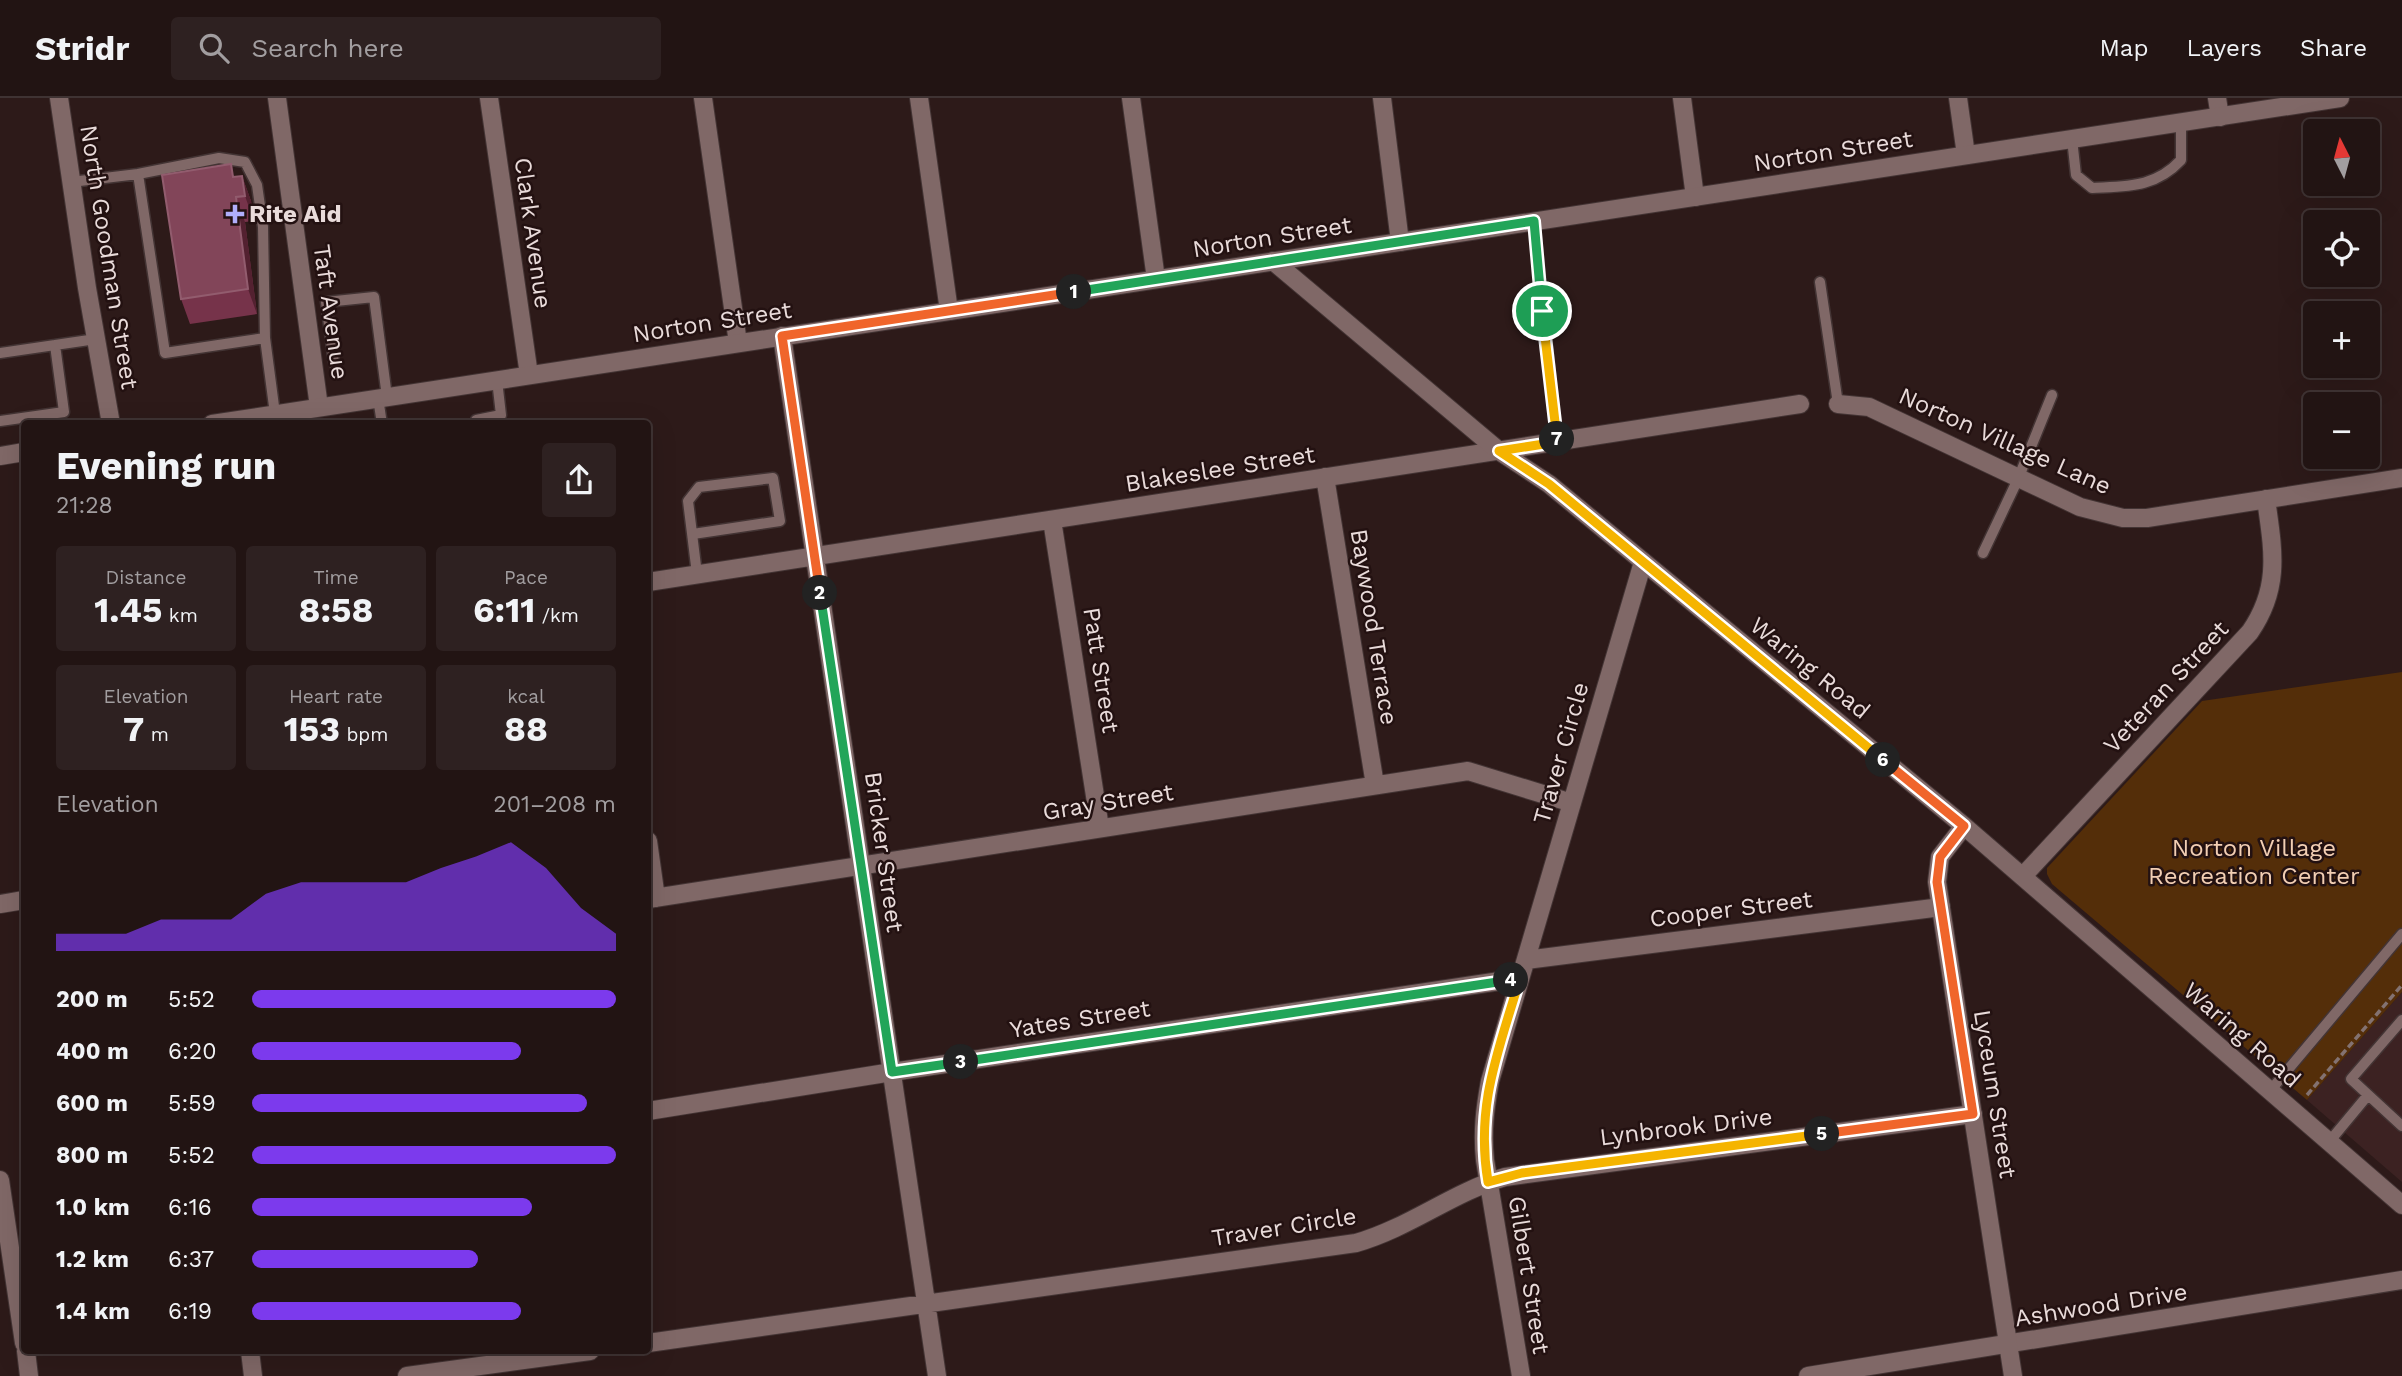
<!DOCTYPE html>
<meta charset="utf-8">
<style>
:root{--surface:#221413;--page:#2e2121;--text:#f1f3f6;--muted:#a29ea0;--line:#3f3333;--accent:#7c3aed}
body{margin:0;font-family:"Work Sans",sans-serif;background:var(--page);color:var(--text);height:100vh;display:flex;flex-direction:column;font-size:26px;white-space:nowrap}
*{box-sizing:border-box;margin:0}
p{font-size:23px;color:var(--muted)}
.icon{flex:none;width:38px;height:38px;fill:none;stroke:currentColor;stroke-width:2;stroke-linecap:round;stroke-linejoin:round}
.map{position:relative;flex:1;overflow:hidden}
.panel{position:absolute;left:21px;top:322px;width:630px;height:934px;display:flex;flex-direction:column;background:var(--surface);border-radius:7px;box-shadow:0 7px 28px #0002,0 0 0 2px var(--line)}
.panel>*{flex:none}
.needle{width:46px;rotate:354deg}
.tools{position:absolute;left:2303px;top:21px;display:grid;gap:14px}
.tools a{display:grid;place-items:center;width:77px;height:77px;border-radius:7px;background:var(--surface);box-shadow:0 7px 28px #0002,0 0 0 2px var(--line);font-size:35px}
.pin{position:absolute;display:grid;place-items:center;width:60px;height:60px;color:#fff;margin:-30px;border:4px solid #fff;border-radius:50%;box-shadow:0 2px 7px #0007}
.km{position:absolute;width:35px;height:35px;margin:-18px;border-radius:50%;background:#222;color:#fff;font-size:19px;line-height:35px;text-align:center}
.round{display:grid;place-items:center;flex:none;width:74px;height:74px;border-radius:7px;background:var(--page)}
.overview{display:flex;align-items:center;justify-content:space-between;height:119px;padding:0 35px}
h1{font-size:38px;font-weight:700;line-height:52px}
.metrics{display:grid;grid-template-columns:repeat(3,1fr);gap:10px;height:119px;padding:7px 35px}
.metrics div{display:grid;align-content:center;border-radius:7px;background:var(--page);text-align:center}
.metrics b{font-size:35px;font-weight:700}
.metrics small{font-size:19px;font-weight:400}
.metrics p{font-size:19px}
.chart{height:196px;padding:14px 35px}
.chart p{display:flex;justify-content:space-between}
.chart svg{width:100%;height:126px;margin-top:7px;fill:var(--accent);opacity:.7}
ul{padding:0 35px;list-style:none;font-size:23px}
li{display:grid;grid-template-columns:112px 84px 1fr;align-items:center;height:52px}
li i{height:18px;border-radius:9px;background:var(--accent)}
header{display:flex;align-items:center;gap:42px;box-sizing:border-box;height:98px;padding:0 35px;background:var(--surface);border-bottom:2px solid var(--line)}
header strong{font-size:33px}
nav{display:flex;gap:38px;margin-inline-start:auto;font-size:24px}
.search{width:490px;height:63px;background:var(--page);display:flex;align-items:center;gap:18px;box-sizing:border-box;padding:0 24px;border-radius:7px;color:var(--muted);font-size:26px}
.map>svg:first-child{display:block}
</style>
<header>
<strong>Stridr</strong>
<div class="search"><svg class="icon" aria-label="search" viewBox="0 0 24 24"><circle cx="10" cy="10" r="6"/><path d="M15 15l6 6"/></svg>Search here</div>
<nav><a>Map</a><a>Layers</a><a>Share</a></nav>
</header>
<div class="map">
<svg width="2402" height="1278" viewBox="0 0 2402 1278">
<rect width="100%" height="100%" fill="#2d1a19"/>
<!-- built -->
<path fill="#3c2222" d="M 2402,894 L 2402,1084 L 2307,1002 Z"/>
<!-- green -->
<path fill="#542e09" d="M 2402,574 L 2402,894 L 2307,1002 L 2052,786 L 2047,776 L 2047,770 L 2202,603 Z"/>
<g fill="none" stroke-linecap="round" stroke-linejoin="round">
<!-- service casing -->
<g stroke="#433434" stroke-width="13">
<path id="service" d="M 2072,41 L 2076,77 L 2092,90 C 2127,88 2155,90 2181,62 L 2181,24
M 138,76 L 219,60 L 245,64 L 257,87 L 263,129 L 265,240
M 71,84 L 138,76 L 165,255 L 265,240 L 275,316
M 1534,123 L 1557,344
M 1820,184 L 1838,306
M 0,255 L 96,241
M 334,265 L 326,204 L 374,199 L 387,299
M 378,300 L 382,326
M 0,323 L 64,314 L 55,247
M 477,326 L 476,322 L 501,317 L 497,282
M 693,436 L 780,423 L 773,380 L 699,389 L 688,403 L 697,476
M 1983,455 L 2018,381 L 2052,297
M 2402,922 L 2351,981 L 2402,1028
M 2270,993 L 2402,836
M 2329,1044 L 2368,997"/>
</g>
<!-- minor casing -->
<g stroke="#433434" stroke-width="20">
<path id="minor" d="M 277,0 L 319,309
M 489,0 L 529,277
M 703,0 L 738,245
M 919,0 L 949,213
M 1131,0 L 1156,181
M 1382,0 L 1400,144
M 1682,0 L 1695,99
M 1958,0 L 1966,57
M 2217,0 L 2220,19
M 782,238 L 937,1278
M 1838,306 L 1869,309 L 2080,409 L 2123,420 L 2147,420 L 2402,380
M 1325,379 L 1375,687
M 1052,422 L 1100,730
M 648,484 L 1800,306
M 648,743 L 656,800
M 2023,778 L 2250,534 C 2281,489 2273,452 2266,401
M 648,801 L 1468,673 L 1572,705
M 0,806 L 24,802
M 1526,862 L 1941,809
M 648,1013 L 892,974 L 1520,880
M 0,1082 L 24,1245
M 648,1245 L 1356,1145 C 1409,1130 1453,1094 1505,1079 L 1973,1016
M 26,1253 L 29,1278
M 407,1278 L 590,1253
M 1521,1278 L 1485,1062 C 1482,1034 1485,1010 1490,983 L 1643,464
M 1808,1278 L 2402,1182"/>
</g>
<!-- tertiary casing -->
<g stroke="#433434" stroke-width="20">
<path id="tertiary" d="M 1273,163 L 1499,353 L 1549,386 L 1964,728 L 2402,1107
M 1964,728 L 1940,759 L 1937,784 L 2013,1278"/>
</g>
<!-- secondary casing -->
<g stroke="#433434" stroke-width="20">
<path id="secondary" d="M 59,0 L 87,190 L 111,326
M 212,326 L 2340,0
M 0,358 L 24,354
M 250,1253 L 253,1278"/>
</g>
<!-- path -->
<path stroke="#837271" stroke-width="3.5" stroke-dasharray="7 3.5" stroke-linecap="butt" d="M 2307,997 L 2402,887"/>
<!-- service -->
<use href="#service" stroke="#806867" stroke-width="10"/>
<!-- minor -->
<use href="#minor" stroke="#806867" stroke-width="18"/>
<!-- tertiary -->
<use href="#tertiary" stroke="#806867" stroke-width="18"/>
<!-- secondary -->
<use href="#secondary" stroke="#806867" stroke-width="18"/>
</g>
<!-- wall -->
<path fill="#76334a" d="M 242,78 L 251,103 L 254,123 L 245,124 L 257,216 L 190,226 L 181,201 L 235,79 Z"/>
<!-- shaded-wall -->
<path fill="#532130" d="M 242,78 L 251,103 L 254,123 L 245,98 Z
M 236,99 L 245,124 L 257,216 L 248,191 Z"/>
<!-- building -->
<path fill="#824559" stroke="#925c6e" stroke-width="2" d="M 231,66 L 233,79 L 242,78 L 245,98 L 236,99 L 248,191 L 181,201 L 162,77 Z"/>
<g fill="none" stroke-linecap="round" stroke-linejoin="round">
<!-- split-1 casing -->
<g stroke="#fff" stroke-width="14">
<path id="split-1" d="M 1074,194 L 1534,123 L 1542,213"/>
</g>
<!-- split-2 casing -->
<g stroke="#fff" stroke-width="14">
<path id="split-2" d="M 820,495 L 782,238 L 1074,194"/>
</g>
<!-- split-3 casing -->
<g stroke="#fff" stroke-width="14">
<path id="split-3" d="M 820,495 L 892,974 L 961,964"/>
</g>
<!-- split-4 casing -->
<g stroke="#fff" stroke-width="14">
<path id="split-4" d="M 961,964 L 1511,882"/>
</g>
<!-- split-5 casing -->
<g stroke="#fff" stroke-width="14">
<path id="split-5" d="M 1511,882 L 1520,880 C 1499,952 1475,1007 1488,1084 L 1522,1075 L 1822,1036"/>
</g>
<!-- split-6 casing -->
<g stroke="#fff" stroke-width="14">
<path id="split-6" d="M 1822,1036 L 1973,1016 L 1937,784 L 1940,759 L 1964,728 L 1883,662"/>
</g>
<!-- split-7 casing -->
<g stroke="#fff" stroke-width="14">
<path id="split-7" d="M 1557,341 L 1557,344 L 1499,353 L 1549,386 L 1883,662"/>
</g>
<!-- split-8 casing -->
<g stroke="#fff" stroke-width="14">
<path id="split-8" d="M 1542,213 L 1557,341"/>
</g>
<!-- split-1 -->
<use href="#split-1" stroke="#22a559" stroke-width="9"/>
<!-- split-2 -->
<use href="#split-2" stroke="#f0652b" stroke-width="9"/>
<!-- split-3 -->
<use href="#split-3" stroke="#22a559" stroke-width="9"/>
<!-- split-4 -->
<use href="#split-4" stroke="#22a559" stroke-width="9"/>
<!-- split-5 -->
<use href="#split-5" stroke="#f5b400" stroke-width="9"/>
<!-- split-6 -->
<use href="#split-6" stroke="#f0652b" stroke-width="9"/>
<!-- split-7 -->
<use href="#split-7" stroke="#f5b400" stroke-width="9"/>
<!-- split-8 -->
<use href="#split-8" stroke="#f5b400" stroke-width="9"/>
</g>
<!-- markers -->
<path fill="#b0aefa" stroke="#231111" stroke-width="2.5" d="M231.5 105.5h7v7h7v7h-7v7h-7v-7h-7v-7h7z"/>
<g text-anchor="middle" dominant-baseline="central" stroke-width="5" stroke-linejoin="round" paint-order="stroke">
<!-- street labels -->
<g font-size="24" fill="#e9dbda" stroke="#231111">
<text transform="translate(1833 53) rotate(-9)">Norton Street</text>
<text transform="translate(533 135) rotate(82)">Clark Avenue</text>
<text transform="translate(1272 139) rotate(-9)">Norton Street</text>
<text transform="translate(109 159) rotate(81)">North Goodman Street</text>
<text transform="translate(331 214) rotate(82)">Taft Avenue</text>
<text transform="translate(712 224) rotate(-9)">Norton Street</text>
<text transform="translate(2005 343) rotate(24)">Norton Village Lane</text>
<text transform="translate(1220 371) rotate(-9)">Blakeslee Street</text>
<text transform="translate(1374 529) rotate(81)">Baywood Terrace</text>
<text transform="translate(1810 570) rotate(39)">Waring Road</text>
<text transform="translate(1101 572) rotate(81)">Patt Street</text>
<text transform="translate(2166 589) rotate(-47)">Veteran Street</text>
<text transform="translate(1561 655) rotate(-74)">Traver Circle</text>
<text transform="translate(1108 704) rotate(-9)">Gray Street</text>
<text transform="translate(884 754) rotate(82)">Bricker Street</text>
<text transform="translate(1731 811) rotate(-7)">Cooper Street</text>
<text transform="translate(1080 921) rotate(-9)">Yates Street</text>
<text transform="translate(2242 937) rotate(41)">Waring Road</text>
<text transform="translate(1995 996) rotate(81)">Lyceum Street</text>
<text transform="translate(1686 1029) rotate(-7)">Lynbrook Drive</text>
<text transform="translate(1284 1129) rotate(-9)">Traver Circle</text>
<text transform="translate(1529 1177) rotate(81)">Gilbert Street</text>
<text transform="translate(2101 1207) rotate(-9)">Ashwood Drive</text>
</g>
<!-- poi labels -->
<g font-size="24" font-weight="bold" fill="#e9dbda" stroke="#231111" text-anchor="start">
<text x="249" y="116">Rite Aid</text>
</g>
<!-- park labels -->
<g font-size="24" fill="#f2ceb3" stroke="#231111">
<text x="2254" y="750">Norton Village<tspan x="2254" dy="28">Recreation Center</tspan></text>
</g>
</g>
</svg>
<div class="tools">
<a><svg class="needle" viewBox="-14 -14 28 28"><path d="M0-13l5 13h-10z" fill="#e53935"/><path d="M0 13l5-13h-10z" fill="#a29ea0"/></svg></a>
<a><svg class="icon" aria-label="locate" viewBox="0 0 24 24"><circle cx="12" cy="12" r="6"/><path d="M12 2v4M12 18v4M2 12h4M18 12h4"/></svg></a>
<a>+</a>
<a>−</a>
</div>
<div class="pin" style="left:1542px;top:213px;background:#1e9e55"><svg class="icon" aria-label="arrive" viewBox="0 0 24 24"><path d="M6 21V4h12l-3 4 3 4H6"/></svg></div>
<b class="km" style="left:1074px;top:194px">1</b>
<b class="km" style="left:820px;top:495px">2</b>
<b class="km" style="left:961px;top:964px">3</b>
<b class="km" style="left:1511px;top:882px">4</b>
<b class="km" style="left:1822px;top:1036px">5</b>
<b class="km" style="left:1883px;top:662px">6</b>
<b class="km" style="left:1557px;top:341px">7</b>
<section class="panel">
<div class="overview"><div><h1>Evening run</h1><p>21:28</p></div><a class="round"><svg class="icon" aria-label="share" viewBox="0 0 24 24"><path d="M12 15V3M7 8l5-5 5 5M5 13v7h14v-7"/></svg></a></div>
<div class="metrics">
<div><p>Distance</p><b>1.45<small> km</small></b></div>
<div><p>Time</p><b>8:58</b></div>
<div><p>Pace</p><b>6:11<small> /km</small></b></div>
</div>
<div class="metrics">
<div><p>Elevation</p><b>7<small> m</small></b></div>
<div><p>Heart rate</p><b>153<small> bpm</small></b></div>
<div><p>kcal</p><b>88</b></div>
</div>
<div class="chart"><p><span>Elevation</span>201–208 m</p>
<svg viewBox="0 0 160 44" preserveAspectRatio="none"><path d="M0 44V38L10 38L20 38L30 33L40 33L50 33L60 24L70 20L80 20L90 20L100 20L110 15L120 11L130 6L140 15L150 29L160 38V44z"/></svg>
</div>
<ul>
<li><b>200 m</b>5:52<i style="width:100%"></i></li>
<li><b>400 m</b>6:20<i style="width:74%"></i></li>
<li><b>600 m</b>5:59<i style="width:92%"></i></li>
<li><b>800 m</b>5:52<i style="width:100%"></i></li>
<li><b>1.0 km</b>6:16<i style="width:77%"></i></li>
<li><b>1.2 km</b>6:37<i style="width:62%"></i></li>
<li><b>1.4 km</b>6:19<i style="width:74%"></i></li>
</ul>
</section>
</div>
